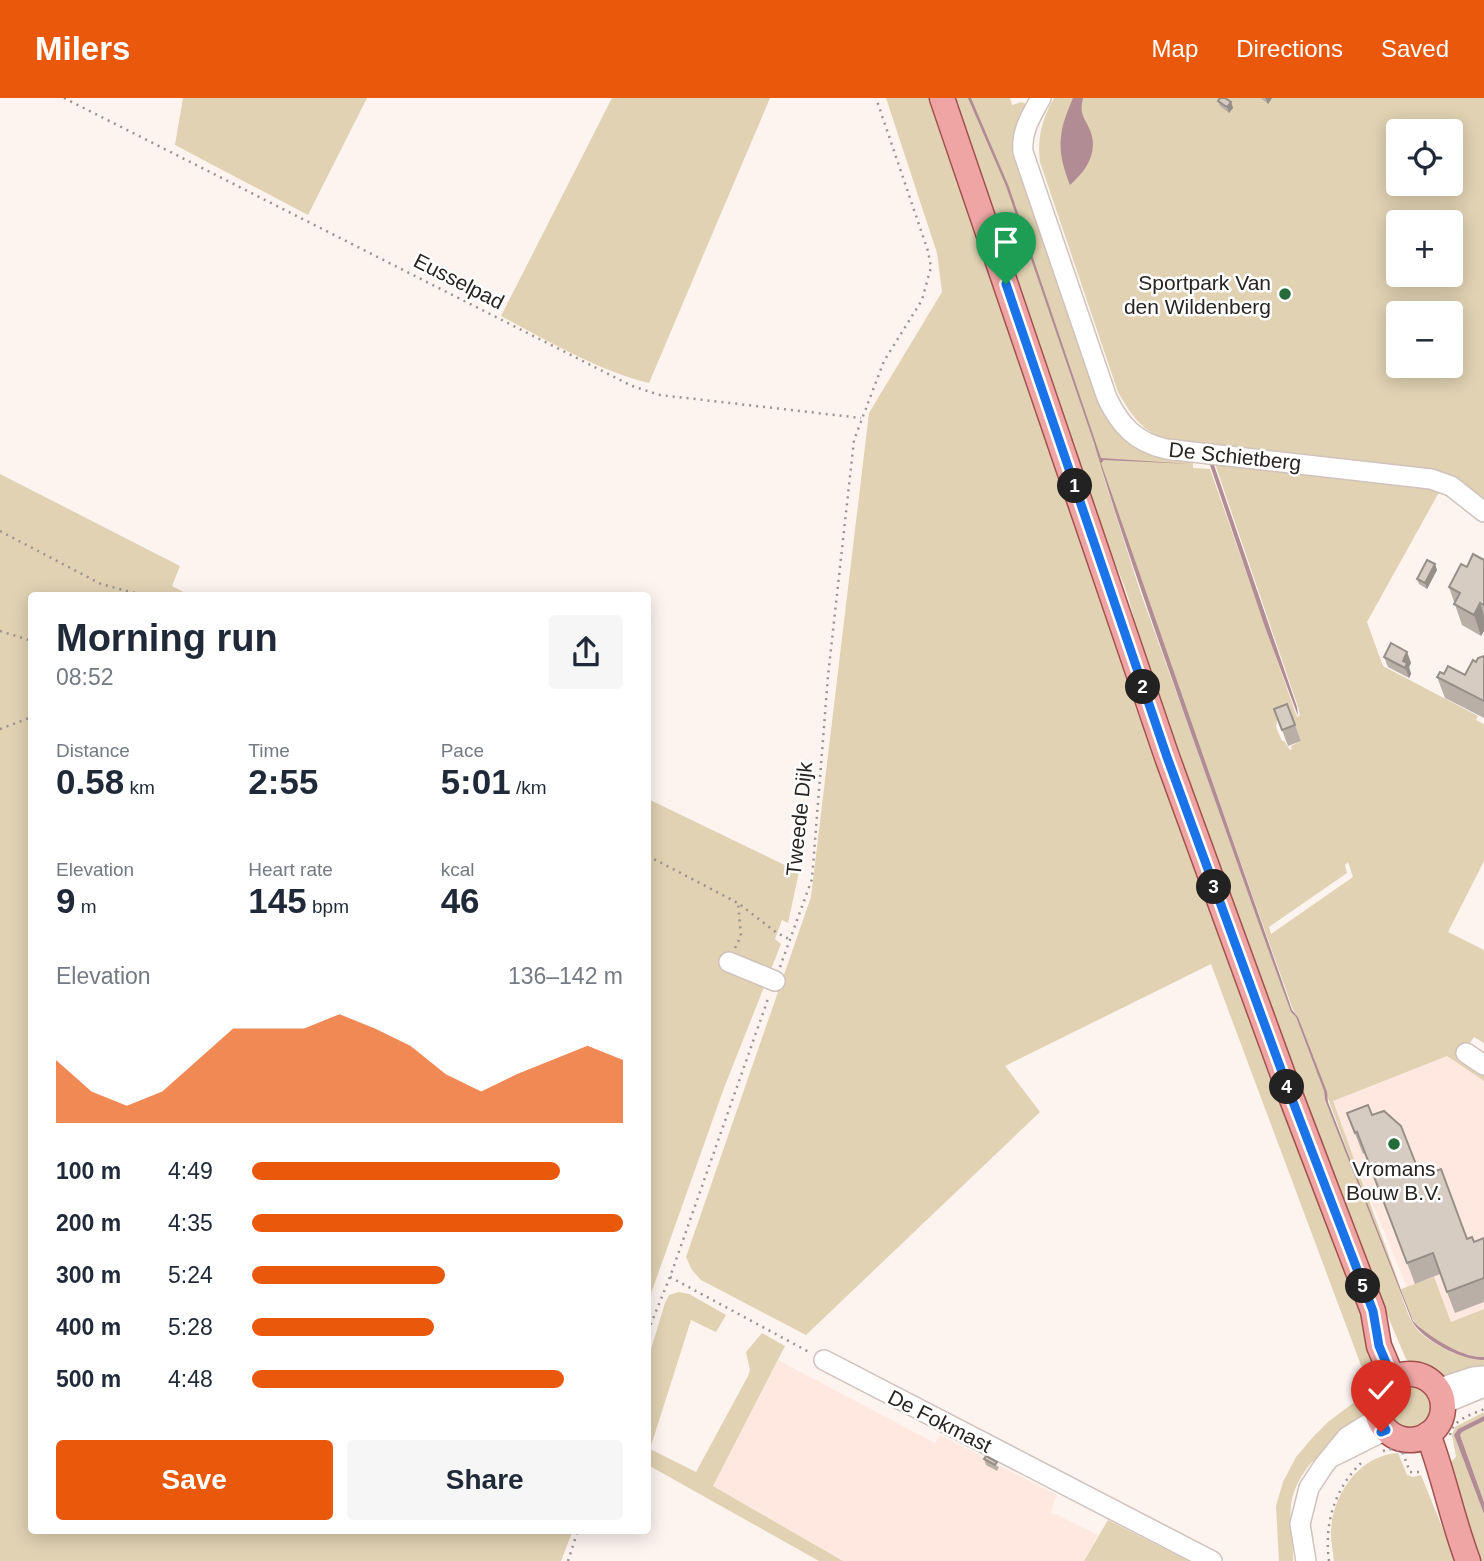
<!DOCTYPE html>
<meta charset="utf-8">
<style>
:root{--surface:#fff;--page:#f6f6f7;--text:#1f2937;--muted:#747a83;--accent:#ea580c}
body{margin:0;font-family:Arial,sans-serif;background:var(--page);color:var(--text);height:100vh;display:flex;flex-direction:column;font-size:26px;white-space:nowrap}
*{box-sizing:border-box;margin:0}
p{font-size:23px;color:var(--muted)}
.icon{flex:none;width:38px;height:38px;fill:none;stroke:currentColor;stroke-width:2;stroke-linecap:round;stroke-linejoin:round}
.map{position:relative;flex:1;overflow:hidden}
.drawer{position:absolute;left:28px;top:494px;width:623px;height:942px;display:flex;flex-direction:column;background:var(--surface);border-radius:7px;box-shadow:0 4px 18px #0003}
.drawer>*{flex:none}
.buttons{position:absolute;left:1386px;top:21px;display:grid;gap:14px}
.buttons a{display:grid;place-items:center;width:77px;height:77px;border-radius:7px;background:var(--surface);box-shadow:0 4px 18px #0003;font-size:35px}
.pin{position:absolute;display:grid;place-items:center;width:60px;height:60px;color:#fff;margin:-72px -30px;border-radius:50% 50% 50% 0;rotate:-45deg;box-shadow:0 0 7px #0007}
.pin .icon{rotate:45deg}
.km{position:absolute;width:35px;height:35px;margin:-18px;border-radius:50%;background:#222;color:#fff;font-size:19px;line-height:35px;text-align:center}
.round{display:grid;place-items:center;flex:none;width:74px;height:74px;border-radius:7px;background:var(--page)}
.headline{display:flex;align-items:center;justify-content:space-between;height:119px;padding:0 28px}
h1{font-size:38px;font-weight:800;line-height:52px}
.figures{display:grid;grid-template-columns:repeat(3,1fr);gap:10px;height:119px;padding:7px 28px}
.figures div{display:grid;align-content:center}
.figures b{font-size:35px;font-weight:800}
.figures small{font-size:19px;font-weight:400}
.figures p{font-size:19px}
.chart{height:196px;padding:14px 28px}
.chart p{display:flex;justify-content:space-between}
.chart svg{width:100%;height:126px;margin-top:7px;fill:var(--accent);opacity:.7}
.action{display:flex;gap:14px;margin-top:auto;padding:14px 28px}
.action a{flex:1;height:80px;border-radius:7px;background:var(--accent);color:#fff;font-size:28px;font-weight:800;line-height:80px;text-align:center}
.action a+a{background:var(--page);color:var(--text)}
ul{padding:0 28px;list-style:none;font-size:23px}
li{display:grid;grid-template-columns:112px 84px 1fr;align-items:center;height:52px}
li i{height:18px;border-radius:9px;background:var(--accent)}
header{display:flex;align-items:center;gap:42px;box-sizing:border-box;height:98px;padding:0 35px;background:var(--accent);color:#fff}
header strong{font-size:33px}
nav{display:flex;gap:38px;margin-inline-start:auto;font-size:24px}
.map>svg:first-child{display:block}
</style>
<header>
<strong>Milers</strong>
<nav><a>Map</a><a>Directions</a><a>Saved</a></nav>
</header>
<div class="map">
<svg width="1484" height="1463" viewBox="0 0 1484 1463">
<rect width="100%" height="100%" fill="#fdf4f0"/>
<!-- built -->
<path fill="#ffe8df" d="M 1446,953 L 1484,976 L 1484,1266 L 1444,1279 L 1329,1001 Z
M 778,1262 L 935,1345 L 940,1337 L 1057,1397 L 1051,1414 L 1098,1437 L 1084,1463 L 843,1463 L 713,1388 Z"/>
<!-- green -->
<path fill="#e0d2b2" fill-rule="evenodd" d="M 183,0 L 367,0 L 308,117 L 175,47 Z
M 612,0 L 770,0 L 649,285 C 599,273 546,242 501,218 Z
M 886,0 L 933,0 L 1118,536 C 1125,580 1136,621 1160,659 L 1382,1271 C 1382,1280 1372,1309 1366,1316 C 1343,1342 1312,1353 1296,1389 C 1285,1413 1294,1438 1293,1463 L 1279,1463 L 1276,1408 L 1283,1384 L 1296,1359 L 1313,1339 L 1328,1324 L 1357,1302 L 1365,1278 L 1211,866 L 1005,968 L 1040,1014 L 806,1237 L 701,1182 L 692,1172 L 686,1159 L 811,799 L 869,315 L 942,194 L 937,155 Z
M 950,0 L 1010,0 L 1012,7 L 1022,4 L 1029,8 L 1022,22 L 1110,317 L 1193,358 L 1193,370 L 1210,371 L 1297,619 L 1300,617 L 1298,609 L 1213,360 L 1442,389 L 1367,524 L 1383,568 L 1478,618 L 1476,622 L 1484,626 L 1484,763 L 1448,834 L 1484,852 L 1484,945 L 1474,939 L 1461,958 L 1484,974 L 1484,983 L 1447,958 L 1333,1003 L 1401,1191 L 1434,1179 L 1451,1224 L 1484,1211 L 1484,1259 C 1467,1261 1420,1236 1412,1220 C 1406,1207 1402,1192 1396,1179 C 1401,1194 1406,1217 1416,1230 C 1428,1245 1465,1263 1484,1262 L 1484,1271 L 1440,1281 L 1416,1270 L 1406,1261 L 1380,1200 L 1305,1012 L 1142,560 C 1135,517 1125,480 1103,443 ZM 1100,367 L 1293,912 L 1298,919 L 1354,1071 L 1325,1003 L 1324,993 L 1296,919 L 1291,914 L 1140,493 ZM 1290,617 L 1301,643 L 1291,648 L 1292,651 L 1290,652 L 1284,643 L 1282,643 L 1276,629 L 1277,622 ZM 1348,764 L 1353,779 L 1271,836 L 1269,829 L 1347,775 L 1345,767 Z
M 1054,0 L 1484,0 L 1484,408 L 1458,387 L 1315,363 L 1313,357 L 1168,341 C 1143,336 1130,315 1118,294 L 1040,64 C 1037,39 1042,22 1054,0 ZM 1398,33 L 1451,33 L 1451,86 L 1398,86 ZM 1398,124 L 1451,124 L 1451,177 L 1398,177 ZM 1398,215 L 1451,215 L 1451,268 L 1398,268 Z
M 0,376 L 180,468 L 172,488 L 189,497 L 32,497 L 32,1432 L 573,1432 L 561,1463 L 0,1463 Z
M 648,701 L 799,774 L 788,825 L 782,822 L 775,841 L 781,846 L 724,990 L 648,1204 Z
M 679,1194 L 689,1196 L 726,1217 L 716,1234 L 691,1222 L 650,1351 L 696,1374 L 748,1278 L 750,1272 L 746,1254 L 762,1235 L 785,1248 L 713,1388 L 843,1463 L 819,1463 L 648,1367 L 648,1261 L 665,1205 L 669,1197 Z
M1388 1309a22 22 0 1 1 44 0a22 22 0 1 1-44 0Z
M 1484,1314 L 1484,1318 L 1458,1331 L 1454,1337 L 1484,1416 L 1484,1463 L 1480,1463 L 1446,1368 L 1456,1359 L 1452,1337 L 1455,1329 Z
M 1484,1323 L 1484,1404 L 1460,1337 L 1461,1334 Z
M 1398,1355 L 1407,1377 L 1413,1379 L 1421,1377 L 1456,1463 L 1334,1463 C 1333,1454 1331,1445 1331,1436 C 1331,1398 1359,1357 1398,1355 Z
M 1108,1422 L 1188,1463 L 1084,1463 Z"/>
<!-- water -->
<path fill="#b18c94" d="M 968,0 L 971,0 L 1009,89 L 1101,360 L 1191,366 L 1104,362 L 1101,365 L 1292,912 L 1298,919 L 1327,994 L 1328,1004 L 1413,1223 C 1426,1237 1464,1261 1484,1259 L 1484,1262 C 1463,1263 1422,1242 1412,1223 L 1325,1002 L 1324,993 L 1296,919 L 1291,914 C 1257,822 1225,730 1192,638 C 1158,540 1123,444 1094,345 L 1006,88 Z
M 1073,0 L 1083,0 C 1079,17 1084,18 1090,32 C 1099,54 1086,73 1070,87 C 1056,52 1058,34 1073,0 Z
M 1210,367 L 1214,367 L 1297,609 L 1298,618 L 1265,529 Z
M 1484,1318 L 1484,1323 L 1462,1334 L 1460,1337 L 1484,1404 L 1484,1416 L 1454,1337 L 1458,1331 Z"/>
<g fill="none" stroke-linecap="round" stroke-linejoin="round">
<!-- minor casing -->
<g stroke="#d0c2bc" stroke-width="22">
<path id="minor" d="M 1041,0 C 1031,18 1021,33 1023,54 L 1107,300 C 1120,327 1135,344 1166,351 L 1431,381 L 1451,388 L 1484,414
M 729,864 L 775,883
M 1466,955 L 1484,967
M 824,1262 L 1212,1463
M 1437,1291 L 1473,1279 L 1484,1278
M 1443,1306 L 1484,1289
M 1332,1359 L 1386,1332
M 1306,1463 L 1300,1426 L 1309,1390 L 1324,1367 L 1347,1339 L 1379,1319"/>
</g>
<!-- major casing -->
<g stroke="#a3514e" stroke-width="27">
<path id="major" d="M 942,0 L 1167,659 L 1290,996 L 1373,1213 L 1379,1248 L 1393,1281
M1377 1309a33 33 0 1 1 66 0a33 33 0 1 1-66 0Z
M 1428,1336 C 1444,1378 1452,1421 1468,1463"/>
</g>
<!-- path -->
<path stroke="#9a9390" stroke-width="2.5" stroke-dasharray="2 5" stroke-linecap="butt" d="M 64,0 L 632,288 L 660,297 L 861,320
M 0,433 L 101,486 L 142,497
M 0,533 L 32,543
M 0,631 L 32,619
M 648,758 L 738,805 L 777,835 L 789,841
M 735,850 L 741,838 L 738,805
M 780,869 L 812,781 L 828,578 L 854,342 L 884,263 L 922,202 L 931,169 L 928,153 L 876,0
M 670,1179 L 809,1254
M 648,1233 L 670,1179 L 769,898
M 1450,1337 C 1453,1321 1471,1317 1484,1311
M 1383,1353 L 1389,1351 L 1402,1353 L 1410,1374 L 1419,1374
M 568,1463 L 578,1432
M 1329,1463 C 1324,1426 1334,1391 1362,1364"/>
<!-- minor -->
<use href="#minor" stroke="#fff" stroke-width="19"/>
<!-- major -->
<use href="#major" stroke="#efa5a3" stroke-width="24"/>
</g>
<!-- wall -->
<path fill="#b9afa7" d="M 1261,0 L 1272,0 L 1268,6 Z
M 1218,3 L 1231,4 L 1233,10 L 1229,15 L 1220,8 Z
M 1484,462 L 1484,533 L 1481,538 L 1462,527 L 1449,489 L 1467,469 Z
M 1435,466 L 1437,472 L 1427,491 L 1419,486 L 1417,481 Z
M 1407,554 L 1411,565 L 1409,569 L 1411,576 L 1409,580 L 1388,569 L 1384,559 Z
M 1484,558 L 1484,620 L 1445,600 L 1437,579 L 1444,576 L 1465,577 L 1476,564 Z
M 1287,606 L 1301,643 L 1288,648 L 1274,611 Z
M 1347,1015 L 1372,1017 L 1421,1079 L 1467,1141 L 1474,1144 L 1484,1140 L 1484,1204 L 1455,1215 L 1440,1176 L 1415,1186 L 1365,1055 L 1363,1056 Z
M 984,1361 L 999,1369 L 997,1373 L 986,1367 Z"/>
<!-- shaded-wall -->
<path fill="#968f88" d="M 1266,0 L 1272,0 L 1268,6 L 1266,1 Z
M 1231,4 L 1233,10 L 1229,15 L 1227,9 Z
M 1435,466 L 1437,472 L 1427,491 L 1425,485 Z
M 1480,505 L 1484,517 L 1484,533 L 1481,538 L 1474,517 Z
M 1407,554 L 1411,565 L 1409,569 L 1411,576 L 1409,580 L 1403,563 Z"/>
<!-- building -->
<path fill="#d7ccc2" stroke="#968f88" stroke-width="2" d="M 1220,0 L 1225,0 L 1231,4 L 1227,9 L 1218,3 Z
M 1473,456 L 1484,462 L 1484,507 L 1480,505 L 1474,517 L 1454,506 L 1460,495 L 1449,489 L 1461,466 L 1467,469 Z
M 1427,462 L 1435,466 L 1425,485 L 1417,481 Z
M 1391,545 L 1407,554 L 1403,563 L 1407,565 L 1405,570 L 1384,559 Z
M 1484,558 L 1484,603 L 1437,579 L 1440,574 L 1444,576 L 1448,568 L 1465,577 L 1473,562 L 1476,564 L 1478,560 Z
M 1287,606 L 1295,627 L 1282,632 L 1274,611 Z
M 1368,1007 L 1372,1017 L 1384,1013 L 1401,1028 L 1421,1079 L 1441,1071 L 1467,1141 L 1472,1139 L 1474,1144 L 1484,1140 L 1484,1180 L 1447,1194 L 1433,1155 L 1407,1165 L 1357,1034 L 1355,1035 L 1347,1015 Z
M 986,1358 L 997,1364 L 995,1367 L 984,1361 Z"/>
<g fill="none" stroke-linecap="round" stroke-linejoin="round">
<!-- route casing -->
<g stroke="#fff" stroke-width="14">
<path id="route" d="M 1006,186 L 1167,659 L 1290,996 L 1373,1213 L 1379,1248 L 1393,1281 C 1376,1295 1373,1314 1386,1332 L 1381,1334"/>
</g>
<!-- route -->
<use href="#route" stroke="#1a73e8" stroke-width="9"/>
</g>
<!-- markers -->
<g fill="#246c39" stroke="#fff" stroke-width="2.5">
<circle cx="1285" cy="196" r="7"/>
<circle cx="1394" cy="1046" r="7"/>
</g>
<g text-anchor="middle" dominant-baseline="central" stroke-width="5" stroke-linejoin="round" paint-order="stroke">
<!-- street labels -->
<g font-size="21" fill="#292422" stroke="#fff">
<text transform="translate(459 183) rotate(27)">Eusselpad</text>
<text transform="translate(1235 358) rotate(6)">De Schietberg</text>
<text transform="translate(799 721) rotate(-84)">Tweede Dijk</text>
<text transform="translate(940 1323) rotate(27)">De Fokmast</text>
</g>
<!-- poi labels -->
<g font-size="21" fill="#292422" stroke="#fff" text-anchor="end">
<text x="1271" y="184">Sportpark Van<tspan x="1271" dy="24">den Wildenberg</tspan></text>
<text x="1394" y="1070" text-anchor="middle">Vromans<tspan x="1394" dy="24">Bouw B.V.</tspan></text>
</g>
</g>
</svg>
<div class="buttons">
<a><svg class="icon" aria-label="locate" viewBox="0 0 24 24"><circle cx="12" cy="12" r="6"/><path d="M12 2v4M12 18v4M2 12h4M18 12h4"/></svg></a>
<a>+</a>
<a>−</a>
</div>
<div class="pin" style="left:1006px;top:186px;background:#1e9e55"><svg class="icon" aria-label="arrive" viewBox="0 0 24 24"><path d="M6 21V4h12l-3 4 3 4H6"/></svg></div>
<div class="pin" style="left:1381px;top:1334px;background:#d93025"><svg class="icon" aria-label="check" viewBox="0 0 24 24"><path d="M5 12l5 5 9-10"/></svg></div>
<b class="km" style="left:1075px;top:388px">1</b>
<b class="km" style="left:1143px;top:589px">2</b>
<b class="km" style="left:1214px;top:789px">3</b>
<b class="km" style="left:1287px;top:989px">4</b>
<b class="km" style="left:1363px;top:1188px">5</b>
<section class="drawer">
<div class="headline"><div><h1>Morning run</h1><p>08:52</p></div><a class="round"><svg class="icon" aria-label="share" viewBox="0 0 24 24"><path d="M12 15V3M7 8l5-5 5 5M5 13v7h14v-7"/></svg></a></div>
<div class="figures">
<div><p>Distance</p><b>0.58<small> km</small></b></div>
<div><p>Time</p><b>2:55</b></div>
<div><p>Pace</p><b>5:01<small> /km</small></b></div>
</div>
<div class="figures">
<div><p>Elevation</p><b>9<small> m</small></b></div>
<div><p>Heart rate</p><b>145<small> bpm</small></b></div>
<div><p>kcal</p><b>46</b></div>
</div>
<div class="chart"><p><span>Elevation</span>136–142 m</p>
<svg viewBox="0 0 160 44" preserveAspectRatio="none"><path d="M0 44V22L10 33L20 38L30 33L40 22L50 11L60 11L70 11L80 6L90 11L100 17L110 27L120 33L130 27L140 22L150 17L160 22V44z"/></svg>
</div>
<ul>
<li><b>100 m</b>4:49<i style="width:83%"></i></li>
<li><b>200 m</b>4:35<i style="width:100%"></i></li>
<li><b>300 m</b>5:24<i style="width:52%"></i></li>
<li><b>400 m</b>5:28<i style="width:49%"></i></li>
<li><b>500 m</b>4:48<i style="width:84%"></i></li>
</ul>
<div class="action"><a>Save</a><a>Share</a></div>
</section>
</div>
